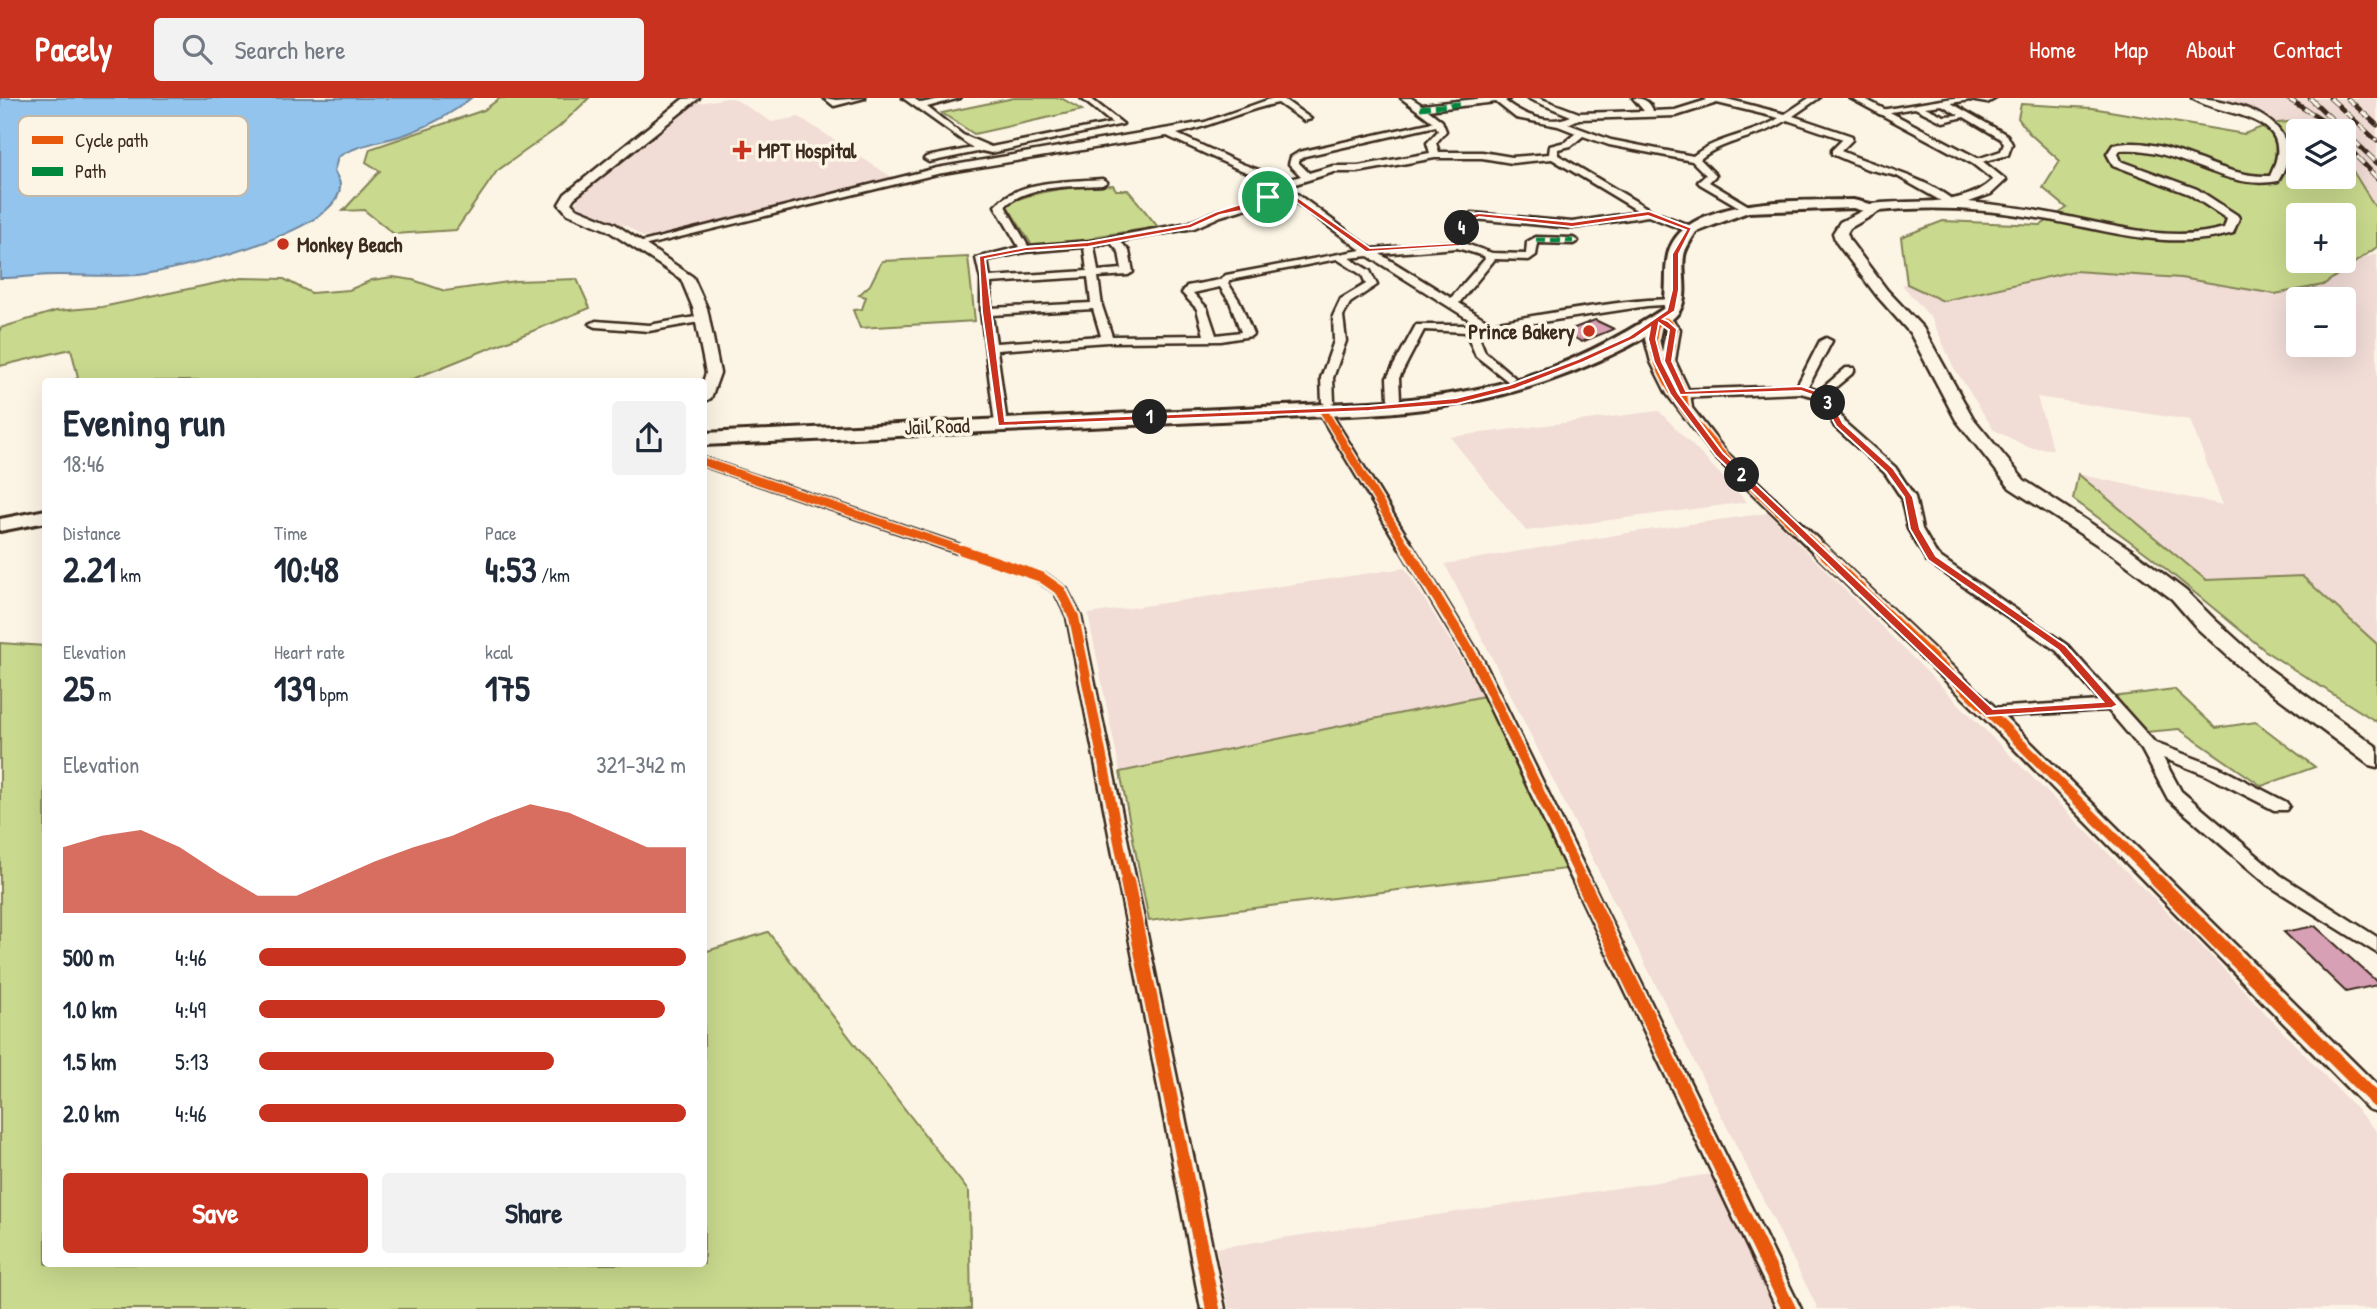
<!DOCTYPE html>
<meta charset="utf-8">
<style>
:root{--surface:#fff;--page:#f2f2f3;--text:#1f2937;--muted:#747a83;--accent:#c8321e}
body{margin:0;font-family:"Patrick Hand",sans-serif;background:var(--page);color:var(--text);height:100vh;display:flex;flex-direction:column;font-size:26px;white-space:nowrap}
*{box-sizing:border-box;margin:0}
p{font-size:23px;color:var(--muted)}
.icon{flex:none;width:38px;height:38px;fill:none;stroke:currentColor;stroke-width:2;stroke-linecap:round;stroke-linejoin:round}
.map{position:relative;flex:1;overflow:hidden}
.sheet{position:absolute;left:42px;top:280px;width:665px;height:889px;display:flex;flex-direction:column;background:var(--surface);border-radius:7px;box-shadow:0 7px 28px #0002}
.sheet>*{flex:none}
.tools{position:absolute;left:2286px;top:21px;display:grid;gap:14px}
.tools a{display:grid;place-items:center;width:70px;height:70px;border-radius:7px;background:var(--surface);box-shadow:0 7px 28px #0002;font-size:35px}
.pin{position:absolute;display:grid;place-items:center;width:60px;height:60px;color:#fff;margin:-30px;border:4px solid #fff;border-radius:50%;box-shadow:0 2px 7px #0007}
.km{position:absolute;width:35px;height:35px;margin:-18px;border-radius:50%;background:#222;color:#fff;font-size:19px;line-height:35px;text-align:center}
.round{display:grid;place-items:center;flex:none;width:74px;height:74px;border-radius:7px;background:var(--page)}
.summary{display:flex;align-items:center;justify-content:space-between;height:119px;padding:0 21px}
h1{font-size:38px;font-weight:800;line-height:52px}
.figures{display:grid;grid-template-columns:repeat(3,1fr);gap:10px;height:119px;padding:7px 21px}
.figures div{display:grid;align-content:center}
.figures b{font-size:35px;font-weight:800}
.figures small{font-size:19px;font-weight:400}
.figures p{font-size:19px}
.chart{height:196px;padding:14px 21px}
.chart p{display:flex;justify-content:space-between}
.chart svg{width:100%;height:126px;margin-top:7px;fill:var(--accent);opacity:.7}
.action{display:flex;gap:14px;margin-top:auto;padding:14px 21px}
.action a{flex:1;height:80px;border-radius:7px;background:var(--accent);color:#fff;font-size:28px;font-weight:800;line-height:80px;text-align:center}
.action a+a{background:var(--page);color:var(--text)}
ul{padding:0 21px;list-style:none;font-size:23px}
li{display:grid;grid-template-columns:112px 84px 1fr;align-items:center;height:52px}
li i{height:18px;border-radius:9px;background:var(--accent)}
header{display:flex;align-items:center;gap:42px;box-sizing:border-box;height:98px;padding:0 35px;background:var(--accent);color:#fff}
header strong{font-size:33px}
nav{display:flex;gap:38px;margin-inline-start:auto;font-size:24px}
.search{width:490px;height:63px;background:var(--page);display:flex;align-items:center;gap:18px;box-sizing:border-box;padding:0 24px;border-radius:7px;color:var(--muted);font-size:26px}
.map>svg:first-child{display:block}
</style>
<header>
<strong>Pacely</strong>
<div class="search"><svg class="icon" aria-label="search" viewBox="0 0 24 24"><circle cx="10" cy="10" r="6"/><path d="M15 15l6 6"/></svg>Search here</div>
<nav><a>Home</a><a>Map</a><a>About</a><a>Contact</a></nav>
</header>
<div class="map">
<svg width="2377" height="1211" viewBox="0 0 2377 1211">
<rect width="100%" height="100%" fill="#fcf5e5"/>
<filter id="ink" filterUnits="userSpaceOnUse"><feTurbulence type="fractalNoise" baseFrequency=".0143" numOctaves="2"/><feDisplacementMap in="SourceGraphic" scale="14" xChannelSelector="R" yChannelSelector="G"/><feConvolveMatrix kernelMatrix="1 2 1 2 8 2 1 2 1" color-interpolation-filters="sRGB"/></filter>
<g filter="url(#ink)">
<!-- built -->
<path fill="#f1dcd6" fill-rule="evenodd" d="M 727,0 L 733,0 L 772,24 L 799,19 L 893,80 L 658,139 L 643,139 L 627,128 L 589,115 L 576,106 L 578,98 L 689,7 Z
M 2204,0 L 2377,0 L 2377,114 L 2343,79 L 2343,33 L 2298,33 L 2298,45 L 2270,21 Z
M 1988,156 L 2331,169 L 2377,156 L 2377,546 L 2302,479 L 2207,482 L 2078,376 L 2223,407 L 2190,322 L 2037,299 L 2053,351 L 2030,350 L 1994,332 L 1953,268 L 1932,221 L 1902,187 ZM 2298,201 L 2343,201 L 2343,247 L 2298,247 Z
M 1659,313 L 1747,404 L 1526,433 L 1450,339 Z
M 1768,415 L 2213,860 L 2377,1033 L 2377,1211 L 1818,1211 L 1445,466 L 1627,435 Z
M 1405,470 L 1484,598 L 1120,674 L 1088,516 Z
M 1711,1076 L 1775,1211 L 1229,1211 L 1216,1150 Z"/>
<!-- green -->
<path fill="#c9d98d" stroke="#828256" stroke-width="2" fill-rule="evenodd" d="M 500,0 L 589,0 L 559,29 L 497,73 L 456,132 L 394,136 L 364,112 L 343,113 L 380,73 L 366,64 L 370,51 L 484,12 Z
M 1014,0 L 1061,0 L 1082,12 L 974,36 L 942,15 Z
M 2021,6 L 2092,10 L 2244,36 L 2270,26 L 2297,23 L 2315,33 L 2298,33 L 2298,79 L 2343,79 L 2343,57 L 2377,112 L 2377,149 L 2323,187 L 2275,196 L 2181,180 L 2074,173 L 1943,203 L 1907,186 L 1901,139 L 1943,123 L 2041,127 L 2067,110 L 2043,90 L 2060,63 L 2029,35 L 2018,20 ZM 2298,117 L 2343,117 L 2343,163 L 2298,163 Z
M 1113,87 L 1116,92 L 1128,92 L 1158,129 L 1097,138 L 1098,141 L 1033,149 L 1006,106 C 1041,90 1076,89 1113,87 Z
M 968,159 L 975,223 L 860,230 L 853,212 L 862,211 L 866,199 L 859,197 L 870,187 L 882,163 Z
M 393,179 L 413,182 L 445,193 L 515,183 L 577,181 L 590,210 L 408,283 L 74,283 L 78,279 L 71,251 L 0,268 L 0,230 L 56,213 L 102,209 L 241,180 L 284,181 L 311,195 L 349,192 L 372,182 Z
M 2078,376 L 2206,482 L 2302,478 L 2377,546 L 2377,624 L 2268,555 L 2150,458 L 2073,401 Z
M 0,545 L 45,548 L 46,1166 L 704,1166 L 704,854 L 768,834 L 969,1094 L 971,1211 L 0,1211 Z
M 2174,591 L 2216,630 L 2256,624 L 2315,669 L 2262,688 L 2179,631 L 2146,634 L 2112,599 Z
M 1484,598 L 1566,771 L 1149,823 L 1120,674 Z"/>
<!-- water -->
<path fill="#92c4ee" stroke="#6f869b" stroke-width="2" d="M 0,0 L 471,0 C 453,15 431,27 409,35 C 385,44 360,45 338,59 L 334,74 C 378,127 169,174 138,177 C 112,179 85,177 58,177 C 39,177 20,180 0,180 Z"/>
<!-- building -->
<path fill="#d7a0b4" stroke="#3b2a1e" stroke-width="2" d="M 1595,222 L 1614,231 L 1582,244 L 1564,234 Z
M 2315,828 L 2377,884 L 2377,887 L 2346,894 L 2284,834 Z"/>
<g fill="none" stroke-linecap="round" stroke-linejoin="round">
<!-- minor casing -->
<g stroke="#3b2a1e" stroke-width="5">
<path id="minor" d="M 824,0 L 836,2 L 865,0 L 834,8 Z
M 903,0 L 913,0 L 921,5 L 945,0 L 960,0 L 927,9 L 963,37 L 991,49 L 1112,25 L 1081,0 L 1090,0 L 1123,26 L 991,55 L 982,53 L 929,64 L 924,61 L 926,59 L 973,50 Z
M 1273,0 L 1282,0 L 1311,21 L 1304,23 L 1278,5 C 1244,12 1211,28 1177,36 L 1242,66 L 1287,82 L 1301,78 L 1289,66 L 1291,59 L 1299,54 L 1433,24 L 1401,0 L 1411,0 L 1422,7 L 1485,0 L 1510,0 L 1505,3 C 1523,17 1548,28 1571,18 L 1527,0 L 1539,0 L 1579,15 L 1644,13 L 1633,0 C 1643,0 1650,3 1653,13 L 1675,12 L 1707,2 L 1704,0 L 1723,0 L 1785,16 L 1809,0 L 1819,0 L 1793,18 L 1852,38 L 1852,42 L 1841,53 C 1880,70 1925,78 1958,106 L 1950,108 L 1897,78 L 1867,71 L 1832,56 L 1832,52 L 1843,41 L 1787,22 C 1761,40 1725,41 1700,61 L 1716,77 L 1709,84 L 1749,108 L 1751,110 L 1746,113 L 1700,86 L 1698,84 L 1706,77 L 1692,63 L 1609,47 L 1583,38 L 1571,48 L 1558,51 L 1558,57 L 1652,113 L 1694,129 L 1694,133 L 1686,133 L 1648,118 L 1572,130 L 1474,121 L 1469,126 L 1463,145 L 1492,155 L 1526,156 L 1527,144 L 1536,139 L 1573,140 L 1578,143 L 1573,146 L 1538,145 L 1536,157 L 1529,162 L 1495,161 L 1459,205 L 1491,225 C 1519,221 1664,193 1679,204 L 1678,206 L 1647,208 L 1477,234 L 1485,254 L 1515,280 L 1509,284 L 1476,258 L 1466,234 L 1424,232 L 1399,280 L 1400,301 L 1394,305 L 1388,301 L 1387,280 L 1416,227 L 1478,227 L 1368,158 L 1349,160 L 1370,173 L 1377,187 L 1350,205 L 1343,218 L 1346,243 L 1333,280 L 1334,304 L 1328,308 L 1322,304 L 1321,280 L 1334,243 L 1333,218 L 1341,201 L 1366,186 L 1362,177 L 1337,161 L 1230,182 L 1228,185 L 1240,204 L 1253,236 L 1251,238 L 1221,243 L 1108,244 L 997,252 L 1007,326 L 1001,330 L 995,326 L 981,214 L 981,182 L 976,160 L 1019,149 L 995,108 C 1019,81 1069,84 1102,81 L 1107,84 L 1102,87 C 1073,89 1028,86 1005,108 L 1028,148 L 1089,143 L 1188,125 L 1215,114 L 1283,93 L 1282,87 L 1236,70 L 1167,38 L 937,76 L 639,149 L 634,146 L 937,70 L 1205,24 ZM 1496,4 L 1516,20 L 1558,28 L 1576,35 L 1565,44 L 1550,48 L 1549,56 L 1512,59 L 1482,54 L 1439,54 L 1436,45 L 1446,33 L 1442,23 L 1428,12 ZM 1717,5 L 1779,20 C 1753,37 1718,38 1693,58 L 1611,42 L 1568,26 L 1579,21 L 1676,18 ZM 1436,28 L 1438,33 L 1427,45 L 1430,55 L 1358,68 L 1333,68 L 1309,75 L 1299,65 L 1299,62 L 1305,58 ZM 1435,60 L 1482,60 L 1512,65 L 1552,61 L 1640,114 L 1572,124 L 1472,115 L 1459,125 L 1454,144 L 1372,151 L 1293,93 L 1292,87 L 1334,74 L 1358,74 ZM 1287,98 L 1361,152 L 1226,177 L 1219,182 L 1187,188 L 1182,195 L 1197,211 L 1204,237 L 1112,238 L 1102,208 L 1098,179 L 1128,177 L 1133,174 L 1129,153 L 1120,143 L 1194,130 L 1221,118 ZM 1111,145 L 1119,154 L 1122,171 L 1098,173 L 1094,148 ZM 1084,149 L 1087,173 L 990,179 L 987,162 L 1025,154 ZM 1457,150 L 1484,158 L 1485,161 L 1451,200 L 1380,156 ZM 1088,179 L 1091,205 L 991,210 L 991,185 ZM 1220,189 L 1230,204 L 1241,234 L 1216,237 L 1207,210 L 1193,195 ZM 1093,211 L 1101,238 L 996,245 L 992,217 Z
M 1953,0 L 1996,0 L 1987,5 L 1970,2 L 1951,5 L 2007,37 L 2012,46 L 2008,57 L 1974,66 L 1974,62 L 2001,53 L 2004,46 L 2001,41 L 1964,19 L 1943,24 L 1915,10 L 1879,16 L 1875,13 ZM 1942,7 L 1959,17 L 1944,18 L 1925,9 Z
M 701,218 L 705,219 L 705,223 L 649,233 L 596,229 L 590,226 L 596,223 L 649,227 Z
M 1826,240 L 1832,243 L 1808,289 L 1819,293 L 1846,270 L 1854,270 L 1854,274 L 1831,293 L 1831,298 L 1844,324 L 1895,369 L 1915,399 L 1922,431 L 1937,457 L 2067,547 L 2155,645 L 2218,669 L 2286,704 L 2289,708 L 2286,712 L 2274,712 L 2206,677 L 2163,660 L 2181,693 L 2280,777 L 2377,839 L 2377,855 L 2268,787 L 2168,701 L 2142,652 L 2108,612 L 1984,619 L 1982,615 L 1984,611 L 1990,610 L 2100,603 L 2057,553 L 1927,463 L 1908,431 L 1901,399 L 1885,375 L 1835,329 L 1820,300 L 1800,295 L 1674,300 L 1668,296 L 1674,292 L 1797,288 L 1820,243 Z
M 1323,308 L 1329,312 L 1484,564 L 1801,1211 L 1777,1211 L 1468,564 L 1317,312 Z
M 704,360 L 1046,476 L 1066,490 L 1081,519 L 1225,1211 L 1201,1211 L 1067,519 L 1055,495 L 1036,482 L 704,368 Z"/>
</g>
<!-- tertiary casing -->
<g stroke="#3b2a1e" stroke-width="5">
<path id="tertiary" d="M 699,0 L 574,100 L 571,105 L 576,110 L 615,126 L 693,179 L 707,210 L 720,275 L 711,300 L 704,304 L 703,284 L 706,275 L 693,210 L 681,181 L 607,132 L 568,116 L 559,106 L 565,96 L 683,1 Z
M 1850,0 L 1863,0 L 1981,62 L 2006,82 L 1991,96 L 1969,104 C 1997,107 2026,110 2054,116 C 2109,126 2169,146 2224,130 L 2227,121 L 2189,96 L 2113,67 L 2107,56 L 2113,47 C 2170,35 2215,80 2270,78 C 2302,13 2221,20 2192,0 C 2236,0 2314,25 2278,83 C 2223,94 2179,47 2120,52 L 2118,56 L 2121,63 L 2197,91 L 2237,117 L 2239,120 L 2233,135 C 2165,155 2099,129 2031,119 C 1977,110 1925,108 1870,114 L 1866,113 L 1866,107 C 1908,99 1960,113 1993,82 L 1973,66 Z
M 1656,218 L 1671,221 L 1680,231 L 1675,263 L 1690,295 L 1692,310 L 1725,353 L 1997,611 L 2377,987 L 2377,1014 L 2368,1011 L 1983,619 L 1715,359 L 1667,296 L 1651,264 L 1645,241 L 1649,222 ZM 1662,227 L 1666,232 L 1662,254 L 1659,241 Z"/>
</g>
<!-- secondary casing -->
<g stroke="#3b2a1e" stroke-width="5">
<path id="secondary" d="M 1870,106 L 1875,107 L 1878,114 L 1850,130 L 1847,135 L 1850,143 L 1887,192 L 1923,230 L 1973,320 L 2024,382 L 2130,451 L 2186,493 L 2214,521 L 2268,570 L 2377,649 L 2377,669 L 2369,667 L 2252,580 L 2198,531 L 2172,501 L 2116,459 L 2010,390 L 1956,322 L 1910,235 L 1877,198 L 1836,144 L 1833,135 L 1840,124 L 1864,112 L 1865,107 Z"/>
</g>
<!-- primary casing -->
<g stroke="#3b2a1e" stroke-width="6">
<path id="primary" d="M 1853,102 L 1875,107 L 1878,110 L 1870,115 L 1853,110 L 1748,114 L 1696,134 C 1692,141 1685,150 1684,158 C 1681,175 1690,199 1678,215 C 1670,226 1642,241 1629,248 C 1544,292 1465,310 1369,316 L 704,347 L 704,335 L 1369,304 C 1486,298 1565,275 1663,211 C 1668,192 1664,174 1668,157 C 1681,97 1805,103 1853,102 Z
M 46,412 L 46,424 L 0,433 L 0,421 Z"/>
</g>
<!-- minor -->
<use href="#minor" fill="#fcf5e5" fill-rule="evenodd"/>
<!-- tertiary -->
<use href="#tertiary" fill="#fcf5e5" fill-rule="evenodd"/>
<!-- secondary -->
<use href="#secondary" fill="#fcf5e5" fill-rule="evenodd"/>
<!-- primary -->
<use href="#primary" fill="#fcf5e5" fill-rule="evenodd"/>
<!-- rail casing -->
<g stroke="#3b2a1e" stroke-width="5">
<path id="rail" d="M 2287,0 L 2321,21
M 2310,0 L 2377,65
M 2330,0 L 2377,43
M 2347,0 L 2377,27
M 2343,44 L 2377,80"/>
</g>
<!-- rail -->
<use href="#rail" stroke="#fcf5e5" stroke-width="3.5" stroke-dasharray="10" stroke-linecap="butt"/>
<!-- quiet -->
<path stroke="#00873e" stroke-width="5" stroke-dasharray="10 5" stroke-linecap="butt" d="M 1420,10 L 1460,6
M 1536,142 L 1573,143"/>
<!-- cycleway-far2 casing -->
<g stroke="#fcf5e5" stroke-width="11">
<path id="cycleway-far2" d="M 1685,310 L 1683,295 L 1668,263 L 1673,231 L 1666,224 L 1656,222 C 1655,229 1652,236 1653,243 C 1661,312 1773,407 1822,454
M 1323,312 L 1409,454
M 704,364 L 968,454"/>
</g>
<!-- cycleway-far1 casing -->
<g stroke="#fcf5e5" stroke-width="15">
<path id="cycleway-far1" d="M 962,452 L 1041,479 L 1061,493 L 1074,519 L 1127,784
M 1408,452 L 1476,564 L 1583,784
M 1820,452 L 1990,615 L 2159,784"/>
</g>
<!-- cycleway casing -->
<g stroke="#fcf5e5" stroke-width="18">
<path id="cycleway" d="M 1127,783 L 1213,1211
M 1582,783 L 1789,1211
M 2157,783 L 2377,1003"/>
</g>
<!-- cycleway-far2 -->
<use href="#cycleway-far2" stroke="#e8590c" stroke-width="8"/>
<!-- cycleway-far1 -->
<use href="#cycleway-far1" stroke="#e8590c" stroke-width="10"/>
<!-- cycleway -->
<use href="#cycleway" stroke="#e8590c" stroke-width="14"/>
</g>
</g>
<!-- route -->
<path fill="#c8321e" stroke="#fff" stroke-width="2" fill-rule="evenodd" d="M 1287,92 L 1370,150 L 1455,145 C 1459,129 1461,117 1479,115 L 1572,124 L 1649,113 L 1692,130 L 1679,156 L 1679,192 L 1675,213 L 1663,221 L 1668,223 L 1677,231 L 1672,263 L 1686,293 L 1801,288 L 1828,297 L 1843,325 L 1893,370 L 1913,399 L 1920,431 L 1936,458 L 2066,548 L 2118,607 L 2112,610 L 1986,618 L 1716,358 L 1670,296 L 1654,264 L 1648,241 L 1650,230 L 1634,241 L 1584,264 L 1515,291 L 1457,306 L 1369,313 L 998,328 L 982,214 L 979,158 L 1026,149 L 1088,144 L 1189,126 L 1215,114 ZM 1286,97 L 1366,154 L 1460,148 L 1467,126 L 1479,119 L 1572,129 L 1648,118 L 1686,132 L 1672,156 L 1672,192 L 1667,212 L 1629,238 L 1578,261 L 1509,287 L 1456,300 L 1369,308 L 1005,323 L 985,161 L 1026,153 L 1088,149 L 1191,130 L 1220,117 L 1240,113 ZM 1659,225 L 1669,232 L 1664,263 L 1680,297 L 1801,293 L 1821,300 L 1836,328 L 1886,374 L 1904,399 L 1910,431 L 1928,462 L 2058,552 L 2103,604 L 1993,611 L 1723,355 L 1678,295 L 1662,264 L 1656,241 Z"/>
<!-- markers -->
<g fill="#c8321e" stroke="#fcf5e5" stroke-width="2.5">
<path d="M738.5 41.5h7v7h7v7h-7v7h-7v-7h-7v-7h7z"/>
<circle cx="283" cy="146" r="7"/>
<circle cx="1589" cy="233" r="7"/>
</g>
<g text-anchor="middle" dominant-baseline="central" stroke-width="7" stroke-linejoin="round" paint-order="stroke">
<!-- far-poi labels -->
<g font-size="21" font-weight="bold" fill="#3b2a1e" stroke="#fcf5e5" text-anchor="start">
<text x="758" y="52">MPT Hospital</text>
<text x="297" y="146">Monkey Beach</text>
<text x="1575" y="233" text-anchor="end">Prince Bakery</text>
</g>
<!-- far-street labels -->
<g font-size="21" fill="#3b2a1e" stroke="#fcf5e5">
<text transform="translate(937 328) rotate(-2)">Jail Road</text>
</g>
</g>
<!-- legend -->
<rect x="18" y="18" width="230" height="80" rx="10" fill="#fcf5e5" stroke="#c2b8a9" stroke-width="2"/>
<rect x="32" y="38" width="31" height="8" fill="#e8590c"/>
<rect x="32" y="69" width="31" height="9" fill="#00873e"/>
<g font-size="19" fill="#3b2a1e">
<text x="75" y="49">Cycle path</text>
<text x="75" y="80">Path</text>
</g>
</svg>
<div class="tools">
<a><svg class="icon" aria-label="layers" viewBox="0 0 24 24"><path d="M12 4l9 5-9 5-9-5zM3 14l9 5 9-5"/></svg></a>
<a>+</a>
<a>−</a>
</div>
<div class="pin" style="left:1268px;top:99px;background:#1e9e55"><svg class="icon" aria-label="arrive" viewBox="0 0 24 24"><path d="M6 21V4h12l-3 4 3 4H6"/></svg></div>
<b class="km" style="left:1150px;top:319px">1</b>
<b class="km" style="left:1742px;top:377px">2</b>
<b class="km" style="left:1828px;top:305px">3</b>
<b class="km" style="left:1462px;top:130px">4</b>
<section class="sheet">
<div class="summary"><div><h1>Evening run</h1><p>18:46</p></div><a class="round"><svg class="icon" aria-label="share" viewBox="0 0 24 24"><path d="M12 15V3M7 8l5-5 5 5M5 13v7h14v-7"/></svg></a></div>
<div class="figures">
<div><p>Distance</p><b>2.21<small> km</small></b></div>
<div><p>Time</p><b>10:48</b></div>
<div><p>Pace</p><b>4:53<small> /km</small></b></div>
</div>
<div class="figures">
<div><p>Elevation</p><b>25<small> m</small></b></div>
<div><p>Heart rate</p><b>139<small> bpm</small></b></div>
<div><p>kcal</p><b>175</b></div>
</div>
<div class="chart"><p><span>Elevation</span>321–342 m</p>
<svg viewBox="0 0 160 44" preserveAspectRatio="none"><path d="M0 44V21L10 17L20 15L30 21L40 30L50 38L60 38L70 32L80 26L90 21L100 17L110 11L120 6L130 9L140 15L150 21L160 21V44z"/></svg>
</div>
<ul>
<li><b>500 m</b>4:46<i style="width:100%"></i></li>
<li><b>1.0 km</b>4:49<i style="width:95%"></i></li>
<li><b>1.5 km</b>5:13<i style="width:69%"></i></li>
<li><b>2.0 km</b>4:46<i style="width:100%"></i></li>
</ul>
<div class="action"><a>Save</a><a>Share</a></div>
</section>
</div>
